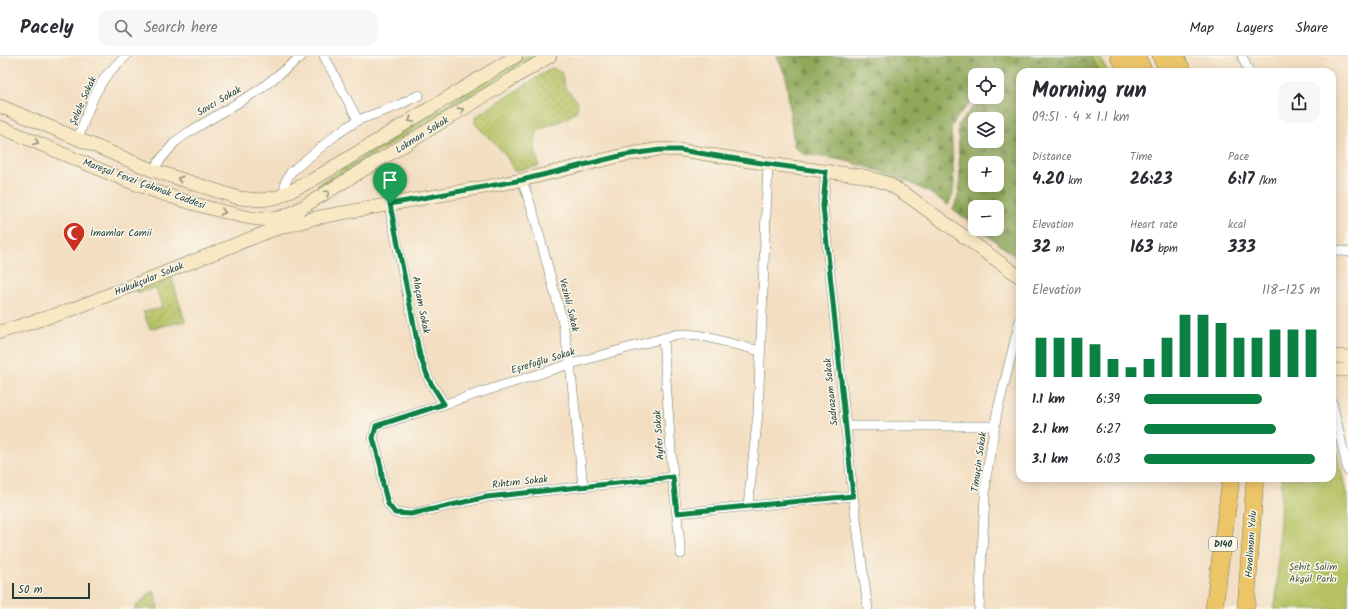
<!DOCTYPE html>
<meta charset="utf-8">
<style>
:root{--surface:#fff;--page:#f7f7f7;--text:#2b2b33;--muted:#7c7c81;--line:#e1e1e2;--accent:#0b8043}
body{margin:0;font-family:Kalam,sans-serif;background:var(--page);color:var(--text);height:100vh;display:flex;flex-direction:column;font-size:15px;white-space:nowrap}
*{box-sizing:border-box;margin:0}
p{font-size:13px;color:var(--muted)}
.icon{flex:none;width:22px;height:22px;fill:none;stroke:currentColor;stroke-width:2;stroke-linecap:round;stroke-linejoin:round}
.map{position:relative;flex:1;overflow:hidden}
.side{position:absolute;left:1016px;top:12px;width:320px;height:414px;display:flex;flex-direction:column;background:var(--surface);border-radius:12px;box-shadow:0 2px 10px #0003}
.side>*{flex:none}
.controls{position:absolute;left:968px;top:12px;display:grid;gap:8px}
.controls a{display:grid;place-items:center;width:36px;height:36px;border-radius:8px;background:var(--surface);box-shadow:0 2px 10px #0003;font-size:20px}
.scale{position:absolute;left:12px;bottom:10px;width:78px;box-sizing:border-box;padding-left:4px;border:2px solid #1f3d34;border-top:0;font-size:11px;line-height:14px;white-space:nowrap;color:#1f3d34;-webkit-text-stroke:3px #fbf7ec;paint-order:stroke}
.pin{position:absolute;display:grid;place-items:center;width:34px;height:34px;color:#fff;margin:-41px -17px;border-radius:50% 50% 50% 0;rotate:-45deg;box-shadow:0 0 4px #0007}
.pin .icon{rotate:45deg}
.round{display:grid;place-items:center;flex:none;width:42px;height:42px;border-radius:12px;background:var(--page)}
.summary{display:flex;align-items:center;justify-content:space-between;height:68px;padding:0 16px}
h1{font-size:22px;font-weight:600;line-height:30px}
.stats{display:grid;grid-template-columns:repeat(3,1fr);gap:6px;height:68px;padding:4px 16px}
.stats div{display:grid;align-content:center}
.stats b{font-size:17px;font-weight:600}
.stats small{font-size:11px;font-weight:400}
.stats p{font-size:11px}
.chart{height:112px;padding:8px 16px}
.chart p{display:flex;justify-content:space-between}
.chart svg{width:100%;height:72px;margin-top:4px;stroke:var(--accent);stroke-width:6}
ul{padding:0 16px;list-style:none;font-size:13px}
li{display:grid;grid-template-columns:64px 48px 1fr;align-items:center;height:30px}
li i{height:10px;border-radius:5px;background:var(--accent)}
header{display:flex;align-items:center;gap:24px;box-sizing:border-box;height:56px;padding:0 20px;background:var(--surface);border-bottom:1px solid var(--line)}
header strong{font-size:19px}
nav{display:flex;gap:22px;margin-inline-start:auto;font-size:14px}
.search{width:280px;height:36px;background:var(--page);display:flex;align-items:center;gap:10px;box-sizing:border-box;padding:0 14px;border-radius:12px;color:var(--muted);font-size:15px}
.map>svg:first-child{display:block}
</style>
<header>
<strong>Pacely</strong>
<div class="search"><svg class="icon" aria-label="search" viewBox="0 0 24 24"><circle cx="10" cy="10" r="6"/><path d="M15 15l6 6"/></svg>Search here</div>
<nav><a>Map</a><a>Layers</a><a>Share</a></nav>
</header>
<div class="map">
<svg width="1348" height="553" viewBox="0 0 1348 553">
<defs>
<pattern id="grass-dots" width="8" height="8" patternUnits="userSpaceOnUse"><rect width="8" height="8" fill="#b6c264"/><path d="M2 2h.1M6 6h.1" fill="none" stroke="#939f53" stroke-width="1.8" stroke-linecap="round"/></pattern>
<pattern id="forest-firs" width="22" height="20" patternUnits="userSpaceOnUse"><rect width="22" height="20" fill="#90a85a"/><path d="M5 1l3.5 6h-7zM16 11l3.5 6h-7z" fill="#758a4b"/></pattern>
<pattern id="garden-furrows" width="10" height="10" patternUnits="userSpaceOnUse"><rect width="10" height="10" fill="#b6c264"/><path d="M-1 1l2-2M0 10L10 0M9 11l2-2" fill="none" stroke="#939f53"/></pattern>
</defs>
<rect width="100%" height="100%" fill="#fbf7ec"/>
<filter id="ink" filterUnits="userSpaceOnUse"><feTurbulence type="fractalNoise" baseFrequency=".025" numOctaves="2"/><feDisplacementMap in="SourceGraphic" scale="8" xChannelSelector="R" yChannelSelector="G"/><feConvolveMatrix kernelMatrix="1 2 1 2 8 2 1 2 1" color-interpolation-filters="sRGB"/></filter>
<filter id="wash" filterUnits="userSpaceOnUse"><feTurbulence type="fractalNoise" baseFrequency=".012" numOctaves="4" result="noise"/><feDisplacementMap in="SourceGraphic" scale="16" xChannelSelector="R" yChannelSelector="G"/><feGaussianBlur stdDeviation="0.9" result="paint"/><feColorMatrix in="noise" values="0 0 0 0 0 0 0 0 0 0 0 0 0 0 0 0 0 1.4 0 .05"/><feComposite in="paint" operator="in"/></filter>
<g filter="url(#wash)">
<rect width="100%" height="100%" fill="#f3dec1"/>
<!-- grass -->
<path fill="url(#grass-dots)" stroke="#6a804c" d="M 525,0 L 536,0 L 332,124 L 322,130 L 318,130 L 318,128 Z
M 1091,0 L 1099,0 L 1108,16 L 1099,16 Z
M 552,12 L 561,16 L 565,31 L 578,46 L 577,54 C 565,67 551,66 537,75 L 535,91 L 539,110 L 514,115 L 505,98 L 475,68 L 475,61 Z"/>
<!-- forest -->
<path fill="url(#forest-firs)" stroke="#587247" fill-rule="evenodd" d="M 777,0 L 1091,0 L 1099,16 L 1020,16 L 1020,204 L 979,173 L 997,173 L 997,151 L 975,151 L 975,170 L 953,153 L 957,144 L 960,128 L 958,69 L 982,41 L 997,41 L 997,19 L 975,19 L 975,41 L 976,41 L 958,60 L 951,71 L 954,129 L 953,137 L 948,149 L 927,135 L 906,125 L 876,114 L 843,104 L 803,98 L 794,90 L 786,21 ZM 975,63 L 997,63 L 997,85 L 975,85 ZM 975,107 L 997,107 L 997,129 L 975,129 Z"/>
<!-- park -->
<path fill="#b6c264" stroke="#6a804c" d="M 1332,373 L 1348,446 L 1348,553 L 1273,553 L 1276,545 L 1277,528 L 1282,422 L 1332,422 Z"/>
<!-- garden -->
<path fill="url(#garden-furrows)" stroke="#6a804c" d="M 171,220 L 185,265 L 150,273 L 143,256 L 162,252 L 156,232 L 138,237 L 137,231 Z
M 154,534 L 158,553 L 134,553 L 135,551 Z"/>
</g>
<g filter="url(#ink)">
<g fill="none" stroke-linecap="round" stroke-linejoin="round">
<!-- street casing -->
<g stroke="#697565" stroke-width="10">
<path id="street" d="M 324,0 L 358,64
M 1242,0 L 1249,16
M 78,83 C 85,62 93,38 106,20 C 112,13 119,6 126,0
M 152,114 L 175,86 L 189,76 L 259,34 L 302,0
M 826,115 L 823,150 L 853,440 L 868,553
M 522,124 L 533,156 L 563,267 L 570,308 L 583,430
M 285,139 L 285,127 L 291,116 L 337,78 L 358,64 L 397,50 L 419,39
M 389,148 L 420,301 L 429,324 L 444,348
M 1332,193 L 1348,196
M 663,282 L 673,423 L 681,498
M 1332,346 L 1348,415
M 846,370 L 995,370
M 673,421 L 487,441 L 411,458 L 395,457 L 388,448 L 383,429 L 381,411 L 373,382 L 376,370 L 570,308 L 678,278 L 699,279 L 760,295
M 748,450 L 758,357 L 768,108
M 677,457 L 853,440
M 979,553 L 986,422 L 997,357 L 1020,264"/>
</g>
<!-- secondary casing -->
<g stroke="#697565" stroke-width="14">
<path id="secondary" d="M 0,50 L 152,114 L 239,142 L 261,144 L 278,141 L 309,126 L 516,0
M 0,71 C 73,101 145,137 221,155 C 237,159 256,165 272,163 C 289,161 304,150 319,141 L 550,0
M 0,276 L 68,255 L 272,174 L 315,162 L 522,124 L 624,99 L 660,93 L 681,94 L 768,108 L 864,120 L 889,128 L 908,140 L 1020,221
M 1332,300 L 1348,301
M 1332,314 L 1348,314"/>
</g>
<!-- highway casing -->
<g stroke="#697565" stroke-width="18">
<path id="highway" d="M 1119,0 L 1128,16
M 1136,0 L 1144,16
M 1161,0 L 1169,16
M 1175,0 L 1183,16
M 1214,553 L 1231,422
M 1246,553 L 1255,422"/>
</g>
<!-- street -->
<use href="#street" stroke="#fff" stroke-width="9"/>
<!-- secondary -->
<use href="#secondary" stroke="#f8e8c3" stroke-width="13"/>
<!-- highway -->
<use href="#highway" stroke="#edc569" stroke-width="17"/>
</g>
<!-- one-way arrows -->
<defs><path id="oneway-chevron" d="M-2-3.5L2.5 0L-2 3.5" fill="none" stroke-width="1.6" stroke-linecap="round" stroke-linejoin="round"/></defs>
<g stroke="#8c927c">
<use href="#oneway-chevron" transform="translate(461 54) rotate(-32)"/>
<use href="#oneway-chevron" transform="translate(411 64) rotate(149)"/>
<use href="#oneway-chevron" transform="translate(36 86) rotate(23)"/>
<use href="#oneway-chevron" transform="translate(180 123) rotate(-162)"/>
<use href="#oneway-chevron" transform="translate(327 137) rotate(-31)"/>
<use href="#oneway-chevron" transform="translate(223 156) rotate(14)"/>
</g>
</g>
<g fill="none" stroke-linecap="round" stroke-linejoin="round" filter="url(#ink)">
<!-- route casing -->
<g stroke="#fff" stroke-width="8">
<path id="route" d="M 660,94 L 680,94 L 768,108 L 826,116 L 823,150 L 853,440 L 677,457 L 673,421 L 487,441 L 411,458 L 395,457 L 388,448 L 383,429 L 381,411 L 373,382 L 376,370 L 444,348 L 429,324 L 420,300 L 390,148 L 522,124 L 624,99 Z"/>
</g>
<!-- route -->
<use href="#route" stroke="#0b8043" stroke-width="5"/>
</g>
<!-- icons -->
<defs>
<g id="mosque-pin" transform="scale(1.15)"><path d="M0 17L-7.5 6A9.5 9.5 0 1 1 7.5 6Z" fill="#c8321e" stroke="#fbf7ec"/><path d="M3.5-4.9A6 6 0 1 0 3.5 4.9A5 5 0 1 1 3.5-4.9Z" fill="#fff"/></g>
</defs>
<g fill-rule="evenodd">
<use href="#mosque-pin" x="74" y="177"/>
</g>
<g text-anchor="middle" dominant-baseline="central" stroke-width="3" stroke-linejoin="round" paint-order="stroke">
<!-- shield labels -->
<rect fill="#fbf7ec" stroke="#61756b" stroke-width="1" x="1209" y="481" width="28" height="14" rx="3"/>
<g font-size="9" font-weight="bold" fill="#1f3d34">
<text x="1223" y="488">D140</text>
</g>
<!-- street labels -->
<g font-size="10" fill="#1f3d34" stroke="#fbf7ec">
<text transform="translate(83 45) rotate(-66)">Şelale Sokak</text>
<text transform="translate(219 45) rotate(-30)">Savcı Sokak</text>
<text transform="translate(422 79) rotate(-32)">Lokman Sokak</text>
<text transform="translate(144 128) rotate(20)">Mareşal Fevzi Çakmak Caddesi</text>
<text transform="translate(149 223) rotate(-22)">Hukukçular Sokak</text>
<text transform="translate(421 249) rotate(79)">Alaçam Sokak</text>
<text transform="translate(569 249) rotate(76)">Vezinli Sokak</text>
<text transform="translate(543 305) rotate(-17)">Eşrefoğlu Sokak</text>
<text transform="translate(831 336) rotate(-96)">Sadrazam Sokak</text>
<text transform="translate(659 379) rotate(-94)">Ayfer Sokak</text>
<text transform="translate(979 406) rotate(-82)">Timuçin Sokak</text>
<text transform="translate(520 426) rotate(-6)">Rıhtım Sokak</text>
<text transform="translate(1251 488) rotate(-86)">Havalimanı Yolu</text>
</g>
<!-- poi labels -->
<g font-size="10" fill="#1f3d34" stroke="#fbf7ec" text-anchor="start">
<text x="90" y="177">İmamlar Camii</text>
</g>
<!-- park labels -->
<g font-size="10" fill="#455e40" stroke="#fbf7ec">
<text x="1313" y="511">Şehit Salim<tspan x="1313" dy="12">Akgül Parkı</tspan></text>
</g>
</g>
</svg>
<div class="controls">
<a><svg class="icon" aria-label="locate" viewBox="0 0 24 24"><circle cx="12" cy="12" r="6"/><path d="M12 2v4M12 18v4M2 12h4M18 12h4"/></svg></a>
<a><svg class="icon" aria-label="layers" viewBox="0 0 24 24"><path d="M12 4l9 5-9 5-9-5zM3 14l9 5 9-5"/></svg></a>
<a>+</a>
<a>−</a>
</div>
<div class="scale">50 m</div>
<div class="pin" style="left:390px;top:148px;background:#1e9e55"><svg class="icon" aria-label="arrive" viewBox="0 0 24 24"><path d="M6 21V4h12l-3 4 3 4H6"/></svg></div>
<section class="side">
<div class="summary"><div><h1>Morning run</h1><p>09:51 · 4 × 1.1 km</p></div><a class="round"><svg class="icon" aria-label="share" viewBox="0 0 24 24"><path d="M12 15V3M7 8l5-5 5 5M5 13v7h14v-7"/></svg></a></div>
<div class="stats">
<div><p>Distance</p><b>4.20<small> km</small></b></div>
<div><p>Time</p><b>26:23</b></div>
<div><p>Pace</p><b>6:17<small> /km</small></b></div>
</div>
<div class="stats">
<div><p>Elevation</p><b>32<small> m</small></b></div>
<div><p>Heart rate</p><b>163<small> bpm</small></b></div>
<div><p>kcal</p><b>333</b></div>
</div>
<div class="chart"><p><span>Elevation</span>118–125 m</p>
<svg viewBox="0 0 160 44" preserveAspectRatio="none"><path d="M5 44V20M15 44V20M25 44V20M35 44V24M45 44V33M55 44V38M65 44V33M75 44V20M85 44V6M95 44V6M105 44V11M115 44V20M125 44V20M135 44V15M145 44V15M155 44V15"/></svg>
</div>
<ul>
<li><b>1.1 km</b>6:39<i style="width:67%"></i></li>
<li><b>2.1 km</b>6:27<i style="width:75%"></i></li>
<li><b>3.1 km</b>6:03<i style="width:97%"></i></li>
</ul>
</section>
</div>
